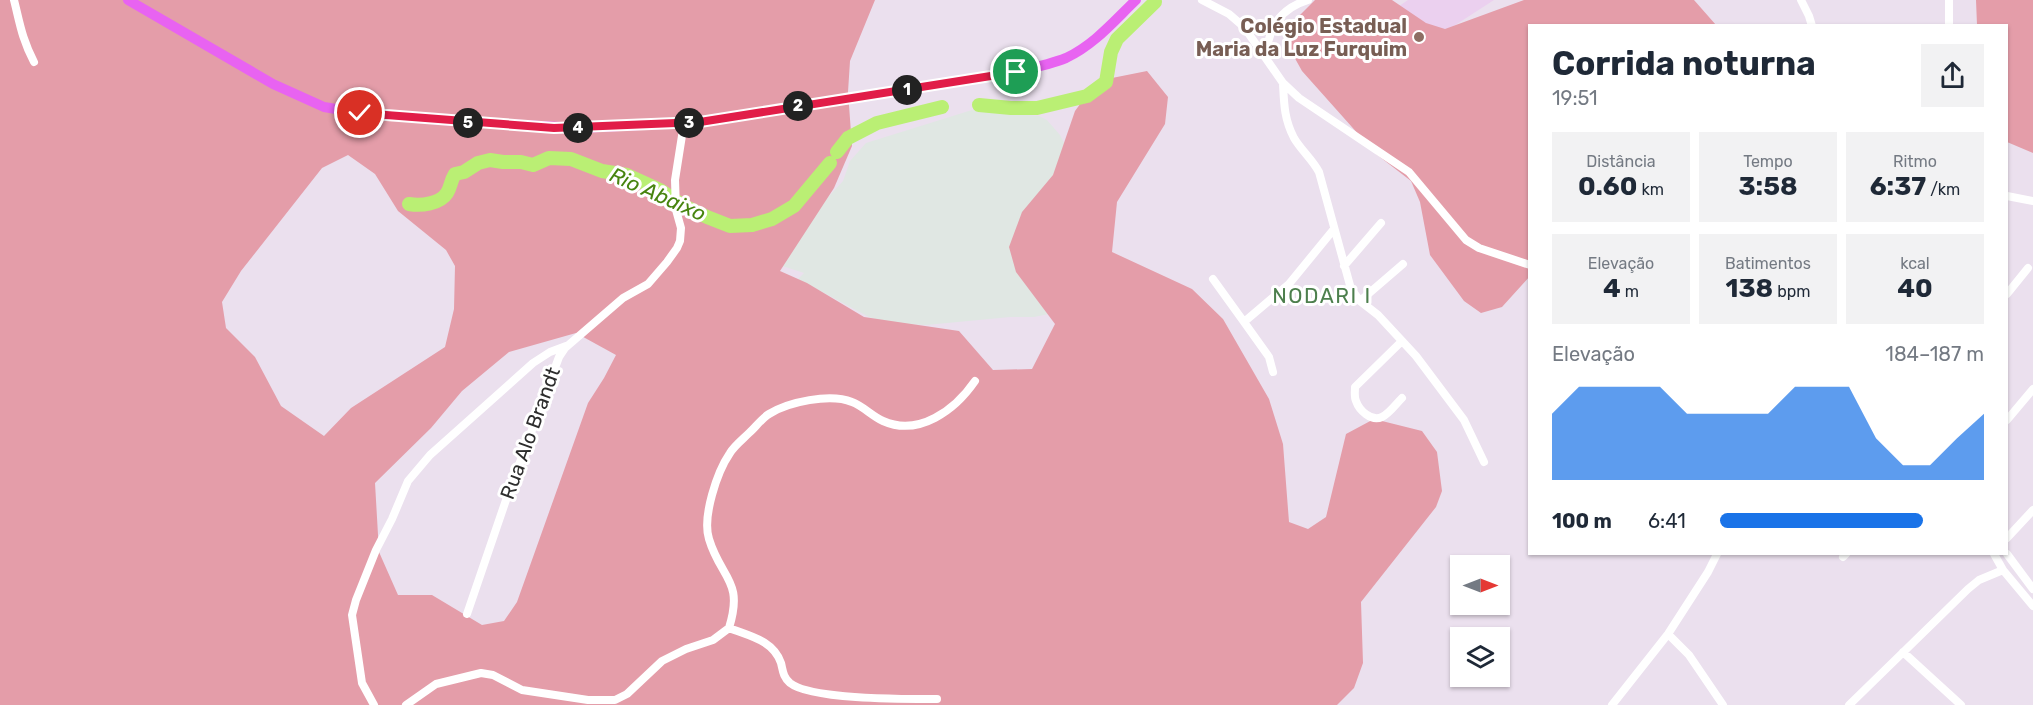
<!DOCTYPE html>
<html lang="pt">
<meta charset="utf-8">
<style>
:root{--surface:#fff;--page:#f2f2f3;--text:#1f2937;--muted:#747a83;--accent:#1a73e8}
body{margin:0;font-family:Rubik,sans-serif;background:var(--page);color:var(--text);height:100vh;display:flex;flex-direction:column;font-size:22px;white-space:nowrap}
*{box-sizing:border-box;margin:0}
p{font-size:20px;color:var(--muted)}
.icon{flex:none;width:33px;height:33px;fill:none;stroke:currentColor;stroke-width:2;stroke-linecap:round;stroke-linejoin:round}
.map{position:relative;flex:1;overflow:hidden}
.details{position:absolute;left:1528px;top:24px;width:480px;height:531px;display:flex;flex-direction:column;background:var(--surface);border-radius:0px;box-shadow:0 2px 4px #0004}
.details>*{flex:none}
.needle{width:39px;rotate:90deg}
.controls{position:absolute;left:1450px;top:555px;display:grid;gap:12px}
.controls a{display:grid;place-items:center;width:60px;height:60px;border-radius:0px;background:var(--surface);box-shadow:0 2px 4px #0004;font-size:30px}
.pin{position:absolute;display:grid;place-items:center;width:51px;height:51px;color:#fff;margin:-26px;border:3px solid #fff;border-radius:50%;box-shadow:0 2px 6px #0007}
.km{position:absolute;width:30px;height:30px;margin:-15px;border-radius:50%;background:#222;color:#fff;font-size:16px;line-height:30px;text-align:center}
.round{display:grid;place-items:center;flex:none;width:63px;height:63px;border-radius:0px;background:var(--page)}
.summary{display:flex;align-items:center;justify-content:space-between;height:102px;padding:0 24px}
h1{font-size:33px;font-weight:700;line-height:45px}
.metrics{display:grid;grid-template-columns:repeat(3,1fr);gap:9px;height:102px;padding:6px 24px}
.metrics div{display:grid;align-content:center;border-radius:0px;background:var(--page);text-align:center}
.metrics b{font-size:26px;font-weight:700}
.metrics small{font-size:16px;font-weight:400}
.metrics p{font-size:16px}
.chart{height:168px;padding:12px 24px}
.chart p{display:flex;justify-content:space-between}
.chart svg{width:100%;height:108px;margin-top:6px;fill:var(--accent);opacity:.7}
ul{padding:0 24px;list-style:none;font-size:20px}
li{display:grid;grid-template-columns:96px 72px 1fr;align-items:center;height:45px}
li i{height:15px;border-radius:8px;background:var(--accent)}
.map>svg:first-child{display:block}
</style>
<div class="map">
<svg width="2033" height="705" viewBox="0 0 2033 705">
<rect width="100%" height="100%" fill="#ebe0ee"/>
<!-- industrial -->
<path fill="#e0e7e3" d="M 972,110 L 1039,116 L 1047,120 L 1060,135 L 1071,157 L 1049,314 L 1034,317 L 1010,317 L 926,325 L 889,323 L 869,317 L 798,279 L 804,273 L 773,263 L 819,207 L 843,181 L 850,161 L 866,143 Z"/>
<!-- education -->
<path fill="#ebd0ef" d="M 1408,0 L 1494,0 L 1412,53 L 1389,13 Z"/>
<!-- green -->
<path fill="#e49da9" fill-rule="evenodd" d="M 0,0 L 875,0 L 850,61 L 848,92 L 852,146 L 834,188 L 780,271 L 807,283 L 864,317 L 959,331 L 993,370 L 1032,369 L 1055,324 L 1016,272 L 1009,247 L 1022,212 L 1053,175 L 1075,111 L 1097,81 L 1147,71 L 1168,97 L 1165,124 L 1117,202 L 1112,252 L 1192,289 L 1223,319 L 1269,399 L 1283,444 L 1289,522 L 1308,529 L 1326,517 L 1346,434 L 1374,419 L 1422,431 L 1437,452 L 1442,491 L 1436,507 L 1361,602 L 1363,663 L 1354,688 L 1337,705 L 0,705 ZM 348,155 L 375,174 L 398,211 L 446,250 L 455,266 L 454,309 L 445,347 L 351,408 L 324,436 L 281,406 L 255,357 L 226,328 L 222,302 L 241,271 L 322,168 ZM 576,333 L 616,355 L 604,378 L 588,403 L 517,602 L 504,621 L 482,625 L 432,595 L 398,595 L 379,552 L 375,483 L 431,428 L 462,391 L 509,352 Z
M 1315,0 L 1392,0 L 1426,23 L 1445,29 L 1524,0 L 1694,0 L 1716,25 L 1530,26 L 1530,276 L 1502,307 L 1481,313 L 1464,301 L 1430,255 L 1420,202 L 1411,181 L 1376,154 L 1302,71 L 1287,44 L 1296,19 Z
M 1976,0 L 2033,0 L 2033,153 L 2007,142 L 2007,26 L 1977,25 Z"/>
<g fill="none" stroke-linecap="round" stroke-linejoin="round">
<!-- river -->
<path stroke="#baef74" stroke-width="14" d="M 979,105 L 1011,108 L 1037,108 L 1087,96 L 1106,82 L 1111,52 L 1117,39 L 1155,2
M 837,152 L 848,138 L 877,123 L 942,107
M 409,204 C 421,206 440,204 447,193 C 451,187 450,182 455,174 L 464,172 L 478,163 L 490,160 L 503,162 L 521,162 L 533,165 L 549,158 L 571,159 L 602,171 L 627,175 L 660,190 L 682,205 L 707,217 L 730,226 L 752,225 L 772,219 L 794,206 L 830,163"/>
<!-- minor -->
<path stroke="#fff" stroke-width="8" d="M 14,0 C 20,24 22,39 34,62
M 1202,0 L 1229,14 L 1244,27 L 1283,83 L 1299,98 L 1409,172 L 1466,240 L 1479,248 L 1530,265
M 1801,0 L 1809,16 L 1812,26
M 1949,0 L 1949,26
M 1265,56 C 1270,27 1279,9 1308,0
M 1283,83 C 1284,103 1284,119 1294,138 C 1301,150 1312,159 1319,172 L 1351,289 L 1360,301 L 1378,315 L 1416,356 L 1464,420 L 1484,462
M 2007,196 L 2033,201
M 1344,266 L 1381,223
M 1213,279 L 1244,322
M 2007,294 L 2028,268
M 1360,301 L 1403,264
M 1402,341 L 1355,387 C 1355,392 1354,397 1356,401 C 1359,410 1371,422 1382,417 C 1389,414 1396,404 1402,398
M 1273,372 L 1269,357 L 1244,322 L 1289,284 L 1334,229
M 2007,420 L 2033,389
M 2007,538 L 2033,510
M 1994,554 L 2003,570 L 2033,606
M 2007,554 L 2033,589
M 1843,557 L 1846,554
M 467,614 L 506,500 L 559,357 L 565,348 L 623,298 L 648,284 L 667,262 L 677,248 L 680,241 L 681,228 L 676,210 L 675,180 L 684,123
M 729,628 C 749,636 773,640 781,663 C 783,671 783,677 790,683 C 811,700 907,699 937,699
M 1668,634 L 1689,655 L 1723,705
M 1903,652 L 1961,705
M 374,705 L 362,683 L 352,615 L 356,600 L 376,550 L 392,519 L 408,481 L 430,455 L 533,363 L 550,352 L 566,346
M 406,705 L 436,684 L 481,673 L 493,675 L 522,690 L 588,700 L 615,700 L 627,694 L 662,661 L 686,649 L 713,640 L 729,628 C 744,580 721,579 709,539 C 702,517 717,472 730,453 C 734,446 743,439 749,433 C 755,428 761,419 769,414 C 788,402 830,393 852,402 C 863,406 872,416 883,421 C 919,437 955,410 975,381
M 1612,705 L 1668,634 L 1708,572 L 1717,554
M 1849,705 L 1968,589 L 1979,580 L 2003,570"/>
<!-- major -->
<path stroke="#e863f1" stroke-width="10" d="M 128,0 L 273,84 L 324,107 L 360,113 L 467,122 L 580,128 L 700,122 L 1016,72 C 1033,68 1051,64 1066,58 C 1094,45 1114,21 1136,0"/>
</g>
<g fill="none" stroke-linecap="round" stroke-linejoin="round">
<!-- route casing -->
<g stroke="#fff" stroke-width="12">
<path id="route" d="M 360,113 L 554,128 L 700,122 L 1016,72"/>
</g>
<!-- route -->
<use href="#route" stroke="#e11d48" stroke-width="8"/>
</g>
<!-- markers -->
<circle fill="#8d6e63" stroke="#fff" stroke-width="2" cx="1419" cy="37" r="6"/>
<g text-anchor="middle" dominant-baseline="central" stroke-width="6" stroke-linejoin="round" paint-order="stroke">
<!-- education labels -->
<g font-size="20" font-weight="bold" fill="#785e54" stroke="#fff" text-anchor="end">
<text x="1407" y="26">Colégio Estadual<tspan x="1407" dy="23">Maria da Luz Furquim</tspan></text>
</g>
<!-- street labels -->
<g font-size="20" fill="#2d2d2d" stroke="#fff">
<text transform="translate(530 433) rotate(-70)">Rua Alo Brandt</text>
</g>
<!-- water labels -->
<g font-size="21" font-style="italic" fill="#47840f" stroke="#fff">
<text transform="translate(658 194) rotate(24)">Rio Abaixo</text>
</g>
<!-- neighbourhood labels -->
<g font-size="21" letter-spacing="1.5" fill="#4d7f4d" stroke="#fff">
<text x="1322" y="295">NODARI I</text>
</g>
</g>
</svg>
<div class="controls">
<a><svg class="needle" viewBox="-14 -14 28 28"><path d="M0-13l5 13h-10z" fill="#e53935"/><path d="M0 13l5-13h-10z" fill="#747a83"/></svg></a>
<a><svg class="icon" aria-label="layers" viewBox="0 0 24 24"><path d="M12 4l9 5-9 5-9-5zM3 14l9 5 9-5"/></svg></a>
</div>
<div class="pin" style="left:1016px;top:72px;background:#1e9e55"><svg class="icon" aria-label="arrive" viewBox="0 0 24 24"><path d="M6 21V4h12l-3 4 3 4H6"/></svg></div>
<div class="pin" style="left:360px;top:113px;background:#d93025"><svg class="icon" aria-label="check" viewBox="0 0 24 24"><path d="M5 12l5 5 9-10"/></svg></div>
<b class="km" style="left:907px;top:90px">1</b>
<b class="km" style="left:798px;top:106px">2</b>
<b class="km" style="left:689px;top:123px">3</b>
<b class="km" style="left:578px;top:128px">4</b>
<b class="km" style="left:468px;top:123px">5</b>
<section class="details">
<div class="summary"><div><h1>Corrida noturna</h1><p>19:51</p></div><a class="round"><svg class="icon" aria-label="share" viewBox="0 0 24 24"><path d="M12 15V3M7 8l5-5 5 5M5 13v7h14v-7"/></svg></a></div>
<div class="metrics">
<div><p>Distância</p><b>0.60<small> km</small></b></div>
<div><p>Tempo</p><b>3:58</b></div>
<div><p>Ritmo</p><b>6:37<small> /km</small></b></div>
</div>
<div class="metrics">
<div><p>Elevação</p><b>4<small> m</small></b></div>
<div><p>Batimentos</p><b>138<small> bpm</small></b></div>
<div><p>kcal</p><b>40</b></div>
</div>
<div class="chart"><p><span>Elevação</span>184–187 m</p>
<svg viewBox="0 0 160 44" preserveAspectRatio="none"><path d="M0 44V17L10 6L20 6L30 6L40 6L50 17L60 17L70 17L80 17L90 6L100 6L110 6L120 27L130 38L140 38L150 27L160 17V44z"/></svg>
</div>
<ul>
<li><b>100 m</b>6:41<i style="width:77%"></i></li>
</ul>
</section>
</div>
